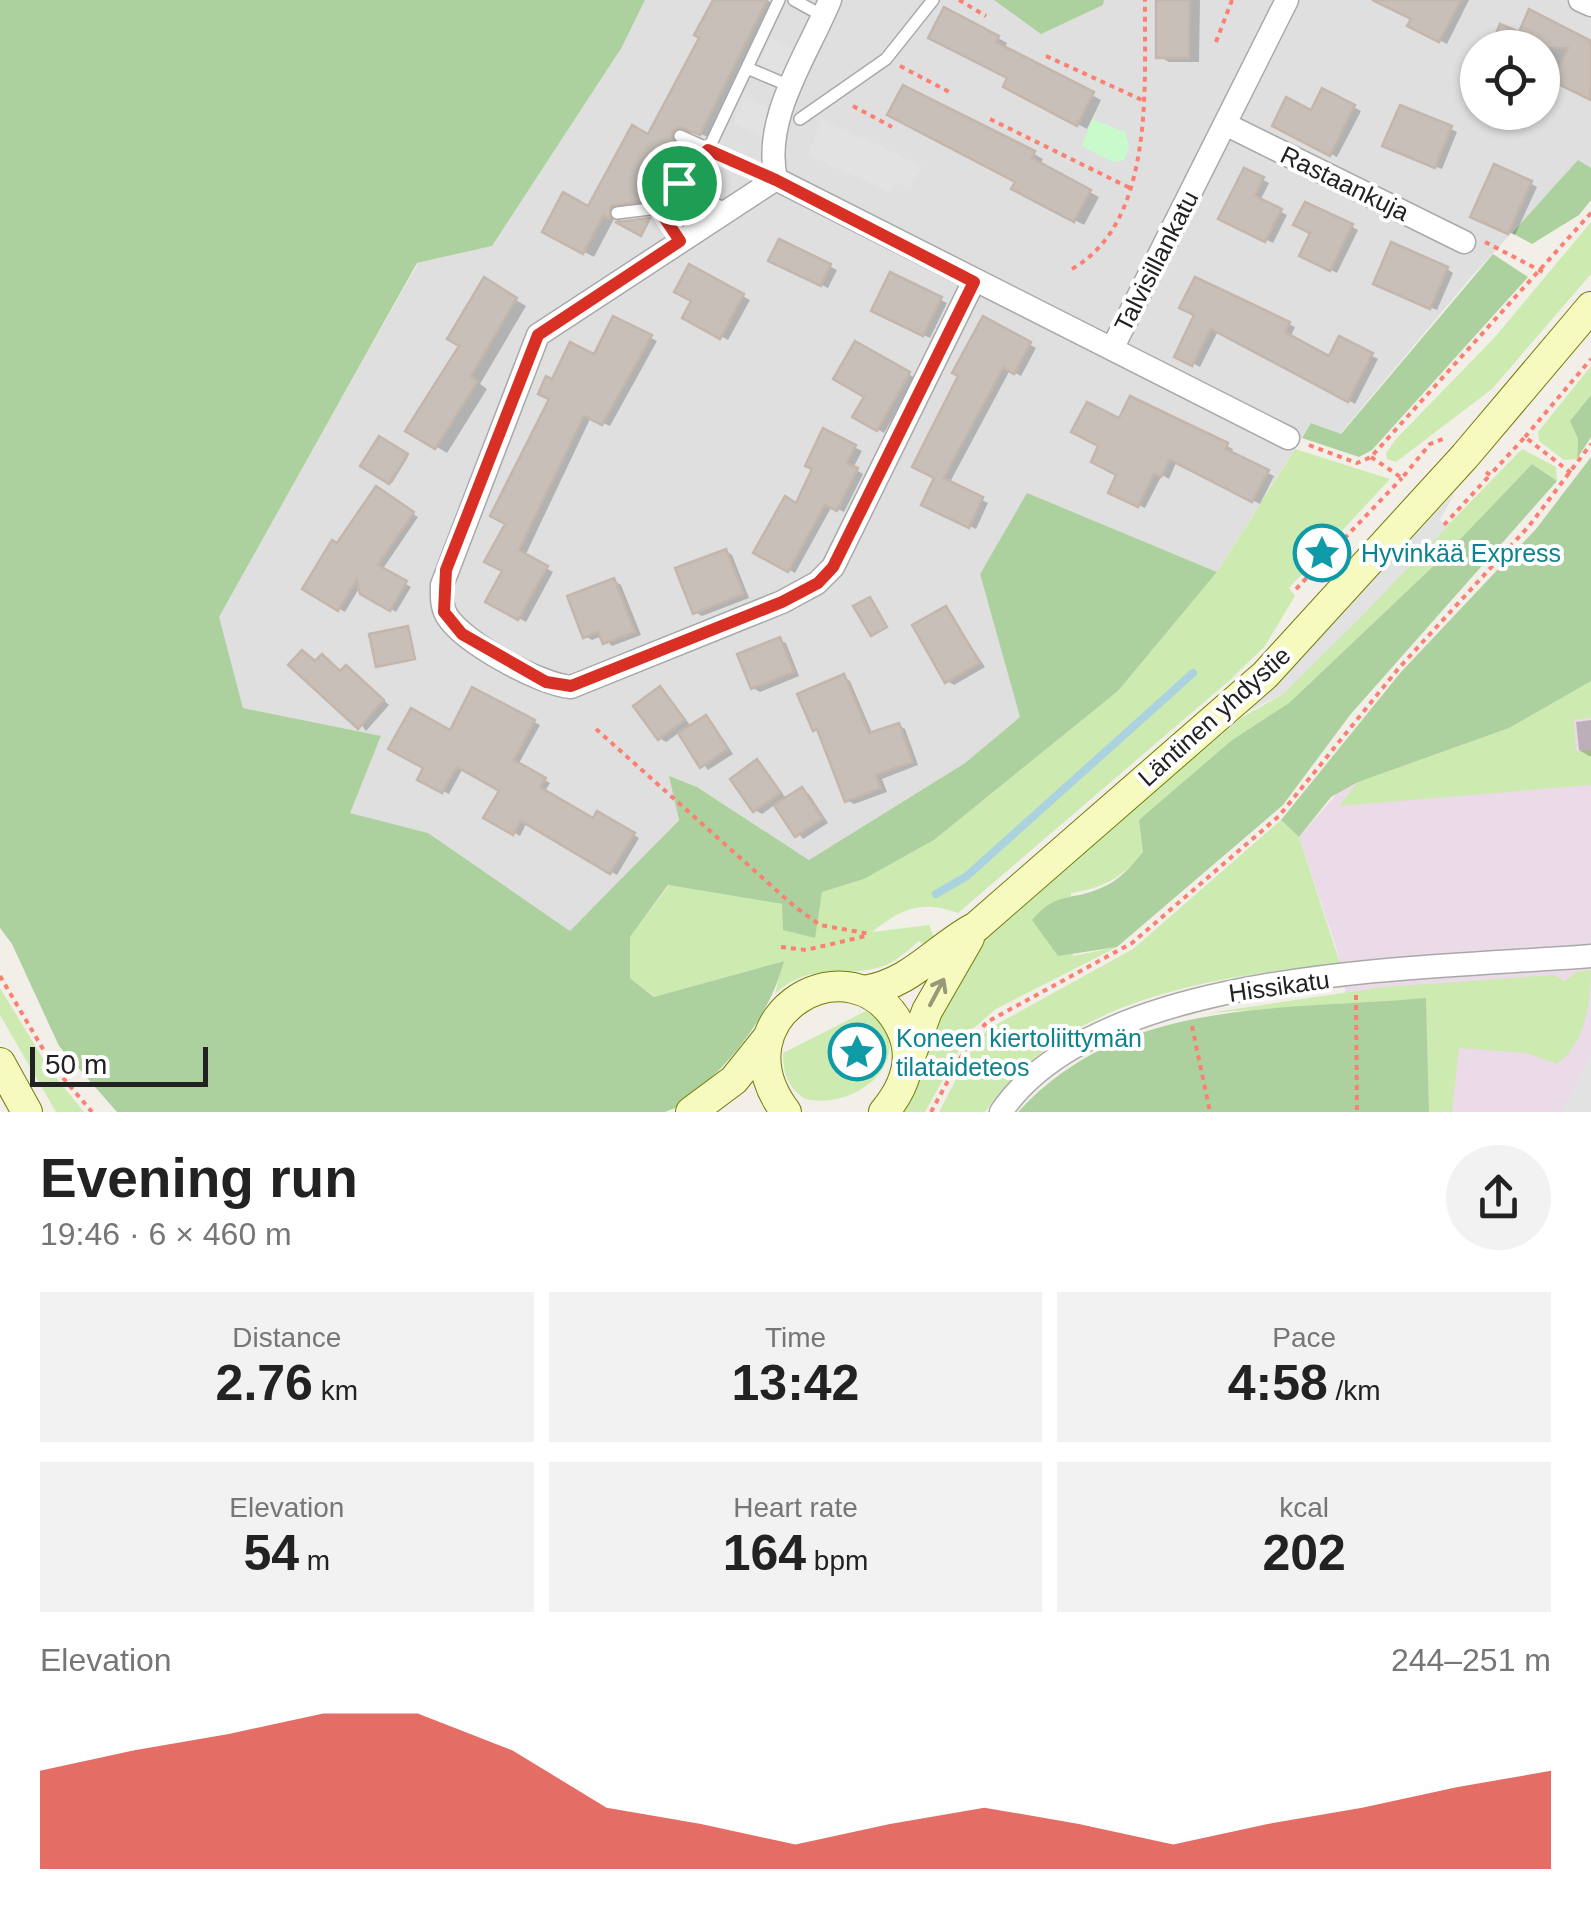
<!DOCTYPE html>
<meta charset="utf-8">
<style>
:root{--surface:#fff;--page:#f2f2f2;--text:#222;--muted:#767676;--accent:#d93025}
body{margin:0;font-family:Helvetica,sans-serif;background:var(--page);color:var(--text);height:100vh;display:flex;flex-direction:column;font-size:38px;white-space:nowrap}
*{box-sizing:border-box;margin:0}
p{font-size:32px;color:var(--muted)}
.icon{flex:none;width:55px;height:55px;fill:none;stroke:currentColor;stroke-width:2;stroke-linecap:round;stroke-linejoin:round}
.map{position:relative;height:1112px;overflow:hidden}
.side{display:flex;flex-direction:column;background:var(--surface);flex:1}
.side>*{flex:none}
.fabs{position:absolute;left:1460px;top:30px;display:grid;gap:20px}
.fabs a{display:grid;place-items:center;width:100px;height:100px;border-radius:50%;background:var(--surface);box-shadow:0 2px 8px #0004;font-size:50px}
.scale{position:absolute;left:30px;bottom:25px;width:178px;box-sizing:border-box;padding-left:10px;border:5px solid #222;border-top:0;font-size:28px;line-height:35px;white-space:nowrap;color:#222;-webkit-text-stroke:8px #fff;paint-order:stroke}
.pin{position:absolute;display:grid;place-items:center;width:85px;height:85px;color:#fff;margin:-42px;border:5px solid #fff;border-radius:50%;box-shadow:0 2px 10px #0007}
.round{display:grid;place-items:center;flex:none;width:105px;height:105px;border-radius:52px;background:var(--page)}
.headline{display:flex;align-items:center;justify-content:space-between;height:170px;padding:0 40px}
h1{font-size:55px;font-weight:800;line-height:75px}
.metrics{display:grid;grid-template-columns:repeat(3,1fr);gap:15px;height:170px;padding:10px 40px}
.metrics div{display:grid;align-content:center;border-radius:0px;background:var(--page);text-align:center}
.metrics b{font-size:50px;font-weight:800}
.metrics small{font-size:28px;font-weight:400}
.metrics p{font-size:28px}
.chart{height:280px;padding:20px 40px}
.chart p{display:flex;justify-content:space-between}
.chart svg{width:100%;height:180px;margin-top:10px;fill:var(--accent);opacity:.7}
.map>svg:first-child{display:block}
</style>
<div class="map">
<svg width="1591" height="1112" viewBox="0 0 1591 1112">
<rect width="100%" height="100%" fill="#f2efe9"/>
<!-- residential -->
<path fill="#e0dfdf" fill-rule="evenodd" d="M 645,0 L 1591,0 L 1591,168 L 1578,161 L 1472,276 L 1340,434 L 1311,423 L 1217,572 L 1027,494 L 980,574 L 1021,717 L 965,763 L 809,860 L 697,787 L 670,777 L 679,819 L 571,932 L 428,833 L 349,813 L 381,737 L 243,708 L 218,617 L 418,263 L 492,246 L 622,47 ZM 1478,48 L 1542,48 L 1542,112 L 1478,112 Z"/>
<!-- industrial -->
<path fill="#ebdbe8" d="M 1591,502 L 1591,1112 L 1040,1112 L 1350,1015 L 1337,950 L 1299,837 Z"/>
<!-- grass -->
<path fill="#cdebb0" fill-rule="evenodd" d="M 1591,222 L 1591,274 L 1492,389 L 1396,462 L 1387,459 L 1386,453 L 1396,439 L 1495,337 Z
M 1591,366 L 1591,395 L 1571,421 L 1578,439 L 1577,459 L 1564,460 L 1539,441 L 1538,432 Z
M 1295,449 L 1390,479 L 1289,588 L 1295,596 L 1265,646 L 1231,679 L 958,913 C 921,900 902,908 872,932 L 929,925 L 934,937 L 925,946 L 919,941 C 907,951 895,963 880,967 C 840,979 812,960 775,994 L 783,961 L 655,997 L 630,978 L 630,937 L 669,885 L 782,904 L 864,879 L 934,840 L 1118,691 L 1217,572 Z
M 1522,449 L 1556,467 L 1557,481 L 1532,464 L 1445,555 L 1289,703 L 1232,740 L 1140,820 L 1143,852 C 1122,878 1103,888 1071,893 L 1073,956 L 1117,947 L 996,1009 L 970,1031 L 925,1112 L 901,1112 L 920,1074 L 929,1037 L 984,938 L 1241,718 L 1283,694 Z
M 1591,681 L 1591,718 L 1574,720 L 1576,751 L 1591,750 L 1591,785 L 1339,806 L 1358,782 L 1509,728 Z
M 1281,820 L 1299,837 L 1340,963 C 1211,978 1064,997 985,1112 L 939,1112 L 973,1047 L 988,1029 L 1133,949 Z
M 1591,970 C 1591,1004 1585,1043 1557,1064 L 1527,1053 L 1459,1048 L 1452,1112 L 1429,1112 L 1426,998 L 1208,1013 L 1383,987 L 1554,975 L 1565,981 L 1576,972 Z
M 0,988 L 50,1070 L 84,1112 L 56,1112 L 0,1015 Z
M 866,1011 C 924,1049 863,1112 805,1099 C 788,1087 783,1074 783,1053 ZM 861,1027 L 878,1040 L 880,1063 L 862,1079 L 841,1076 L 832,1067 L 829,1047 L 839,1032 Z"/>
<!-- forest -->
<path fill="#add19e" d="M 0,0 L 645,0 L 622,47 L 492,246 L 417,263 L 219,617 L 243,708 L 381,736 L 350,813 L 428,833 L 570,931 L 679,820 L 669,776 L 697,787 L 809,860 L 965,763 L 1020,717 L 980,574 L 1027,493 L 1217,572 L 1118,691 L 934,840 L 864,879 L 822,892 L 815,938 L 783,930 L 782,904 L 668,885 L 630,937 L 630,978 L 654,997 L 784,961 C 769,1019 725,1072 675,1108 L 665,1112 L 117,1112 L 59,1046 L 12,944 L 0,928 Z
M 994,0 L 1104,0 L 1103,5 L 1041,34 Z
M 1578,160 L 1591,168 L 1591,200 L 1579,215 L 1532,244 L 1512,233 Z
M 1493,254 L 1528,277 L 1372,450 L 1359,457 L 1302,438 L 1311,423 L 1341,434 Z
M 1591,395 L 1591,437 L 1577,459 L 1578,439 L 1570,421 Z
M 1591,457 L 1591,681 L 1509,728 L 1358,782 L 1331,797 L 1299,837 L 1281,820 L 1401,672 L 1536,529 Z
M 1532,464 L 1557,481 L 1350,715 L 1283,805 L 1117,947 L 1058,956 L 1032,920 C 1058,890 1070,902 1101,888 C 1119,881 1131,866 1143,852 L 1139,820 L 1232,740 L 1289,703 L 1445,555 Z
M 1426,998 L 1429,1112 L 1018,1112 C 1124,996 1282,1011 1426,998 Z"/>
<!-- park -->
<path fill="#c8facc" d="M 1092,119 L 1125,132 L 1129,146 L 1124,160 L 1113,162 L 1082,146 Z"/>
<!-- parking -->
<path fill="#e2e2e2" d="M 771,38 L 798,50 L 786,76 L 759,64 Z
M 745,97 L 772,110 L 760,136 L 733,123 Z
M 822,119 L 922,166 L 910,189 L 895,182 L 889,193 L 808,154 Z
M 1455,492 L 1440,520 L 1447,527 L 1361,617 L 1283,694 L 1232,719 L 1317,639 Z
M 1591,1054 L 1591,1112 L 1562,1112 L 1585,1067 Z"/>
<!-- shadow -->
<path fill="#0003" d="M 718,0 L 767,0 L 777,6 L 711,138 L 695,132 L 683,134 L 683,149 L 662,186 L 673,193 L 664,204 L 620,211 L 620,222 L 614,219 L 594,257 L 545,231 L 589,209 L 649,137 Z
M 1159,0 L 1207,0 L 1200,0 L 1199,62 L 1169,62 L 1158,56 Z
M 1376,0 L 1469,0 L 1447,44 L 1410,25 L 1414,18 Z
M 945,10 L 1007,43 L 1004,49 L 1101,100 L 1087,129 L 1006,86 L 1010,78 Z
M 1520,35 L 1591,43 L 1591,98 L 1542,74 L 1542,48 Z
M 904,88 L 1034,154 L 1043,159 L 1040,165 L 1099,197 L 1084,225 L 1014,188 L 1018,181 Z
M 1323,91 L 1361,111 L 1337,157 L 1275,125 L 1312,113 Z
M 1451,129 L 1457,132 L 1442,169 L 1392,149 Z
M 1245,171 L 1269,183 L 1260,201 L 1287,215 L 1273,243 L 1222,218 Z
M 1530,183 L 1537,187 L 1515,235 L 1480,220 Z
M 1351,226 L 1358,230 L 1337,273 L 1302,255 Z
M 780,242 L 837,270 L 828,288 L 772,260 Z
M 690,267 L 750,300 L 728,340 L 685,317 L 695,300 Z
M 1447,269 L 1453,273 L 1437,310 L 1382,287 Z
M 891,275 L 947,303 L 930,338 L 874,310 Z
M 484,281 L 526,306 L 480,384 L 487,389 L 447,453 L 409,430 L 462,345 Z
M 1196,281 L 1295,327 L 1290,338 L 1330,359 L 1340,339 L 1378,359 L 1355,404 L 1218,331 L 1200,367 L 1178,356 L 1197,315 Z
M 614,319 L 657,341 L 610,426 L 591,417 L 525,556 L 553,572 L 526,622 L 488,601 L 505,570 L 508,523 L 552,398 L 554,383 L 596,358 Z
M 984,320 L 1036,348 L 1021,376 L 1010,370 L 949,484 L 988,503 L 976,529 L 924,504 L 937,477 L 962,375 Z
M 856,344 L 915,378 L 884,433 L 856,416 L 867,396 Z
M 1120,422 L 1227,446 L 1233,449 L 1231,454 L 1274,476 L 1260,504 L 1177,461 L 1169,479 L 1162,475 L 1145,508 L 1111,492 L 1120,474 Z
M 824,432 L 862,451 L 853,468 L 863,474 L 844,512 L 832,506 L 795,573 L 757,552 L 797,506 L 815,469 Z
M 380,440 L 408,457 L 392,483 L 364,466 Z
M 377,490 L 418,517 L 382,570 L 411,587 L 396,612 L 363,592 L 361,585 L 345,612 L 305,588 Z
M 726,551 L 732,555 L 749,598 L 702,616 L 695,612 Z
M 614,581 L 621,585 L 641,635 L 612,646 L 602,636 L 592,640 L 585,636 Z
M 946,608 L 985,667 L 954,685 L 947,681 Z
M 408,629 L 416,659 L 378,665 Z
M 779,640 L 786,643 L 799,676 L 760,692 L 753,688 Z
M 329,661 L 342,673 L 353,672 L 389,705 L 366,731 L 316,663 Z
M 843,677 L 850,681 L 873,735 L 898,725 L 905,729 L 918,765 L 882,779 L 887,792 L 854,804 L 847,800 L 821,733 L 815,730 Z
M 660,689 L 692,727 L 706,718 L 712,722 L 733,754 L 708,770 L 680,732 L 666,742 L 659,738 Z
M 473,691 L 540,725 L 518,765 L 550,783 L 544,793 L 593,822 L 598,814 L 639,838 L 617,875 L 527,822 L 520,836 L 487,817 L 502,790 L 463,768 L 449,794 L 420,779 Z
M 1591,720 L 1591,756 L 1589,756 L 1579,750 L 1576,722 Z
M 757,762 L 787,799 L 802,790 L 809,794 L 828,823 L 803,839 L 776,804 L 762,814 L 755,810 Z"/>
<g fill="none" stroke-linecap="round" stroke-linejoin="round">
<!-- stream -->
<path stroke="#aad3df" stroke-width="8" d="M 936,894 L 967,876 L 1193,673"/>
</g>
<!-- building -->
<path fill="#c7bfb8" stroke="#c4b6ab" stroke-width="2.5" d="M 713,0 L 767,0 L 700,135 L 680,127 L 672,131 L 673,142 L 654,179 L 665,185 L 653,199 L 611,206 L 610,219 L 603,216 L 583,254 L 542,232 L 563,192 L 588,206 L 632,125 L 648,134 L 699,38 L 694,35 Z
M 1156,0 L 1190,0 L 1189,58 L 1156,58 Z
M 1372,0 L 1461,0 L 1439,42 L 1407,26 L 1411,19 Z
M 944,7 L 999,36 L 996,42 L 1094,92 L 1077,126 L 1003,87 L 1007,78 L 928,38 Z
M 1529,9 L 1591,41 L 1591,100 L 1552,81 L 1568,48 L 1490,48 L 1500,24 L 1519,32 Z
M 903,85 L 1035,151 L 1032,158 L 1091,190 L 1074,222 L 1011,189 L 1015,182 L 887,115 Z
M 1322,88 L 1355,105 L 1330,156 L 1272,126 L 1286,97 L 1311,110 Z
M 1400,105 L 1452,126 L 1435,168 L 1382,146 Z
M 1494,164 L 1532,181 L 1508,234 L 1470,217 Z
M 1244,168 L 1264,177 L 1255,196 L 1282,209 L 1265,242 L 1218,219 Z
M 1305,202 L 1353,224 L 1330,271 L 1299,256 L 1310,233 L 1293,225 Z
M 650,218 L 641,236 L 615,222 L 618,222 Z
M 779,239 L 831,264 L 821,286 L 768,261 Z
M 1391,242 L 1448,267 L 1430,309 L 1373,284 Z
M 689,264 L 744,294 L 720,339 L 682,318 L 691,301 L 674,292 Z
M 890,272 L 942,297 L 923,336 L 871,311 Z
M 484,277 L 517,298 L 471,376 L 478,381 L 435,449 L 405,431 L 459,346 L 447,339 Z
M 1195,277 L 1290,322 L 1285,332 L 1329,356 L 1339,336 L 1373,353 L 1348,402 L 1211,329 L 1192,366 L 1174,357 L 1194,315 L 1179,308 Z
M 613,316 L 652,335 L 602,425 L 584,416 L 519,550 L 548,566 L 518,620 L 485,602 L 502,571 L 484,562 L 505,524 L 490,516 L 549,399 L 538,394 L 546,376 L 552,379 L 570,342 L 594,354 Z
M 983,316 L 1031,342 L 1014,374 L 1003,368 L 944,478 L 983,497 L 969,528 L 921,505 L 934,478 L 912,467 L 958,376 L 952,373 Z
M 855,341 L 910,372 L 877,431 L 852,417 L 864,397 L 833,379 Z
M 1130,396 L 1228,443 L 1226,449 L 1269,470 L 1252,502 L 1170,460 L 1161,477 L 1154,474 L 1138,507 L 1108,493 L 1116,475 L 1091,462 L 1098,446 L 1071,432 L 1087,402 L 1119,418 Z
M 823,428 L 856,445 L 847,463 L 858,468 L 837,511 L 825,505 L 788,572 L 753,553 L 785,496 L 796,503 L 812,469 L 805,466 Z
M 379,436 L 408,454 L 389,484 L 360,466 Z
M 376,486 L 414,512 L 378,565 L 407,581 L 390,611 L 360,594 L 357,580 L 338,611 L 302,589 L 332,540 L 337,543 Z
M 726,549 L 744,594 L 693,614 L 675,568 Z
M 614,578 L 635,632 L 603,644 L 598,632 L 583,638 L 567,596 Z
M 870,597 L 887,627 L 871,636 L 853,606 Z
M 946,606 L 980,663 L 945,683 L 912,625 Z
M 408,626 L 415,659 L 376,667 L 369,634 Z
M 780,637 L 794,672 L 751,689 L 737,654 Z
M 302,650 L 315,661 L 322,654 L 340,671 L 346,665 L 384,700 L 358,729 L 288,665 Z
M 844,674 L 869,733 L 899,723 L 913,762 L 876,775 L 881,788 L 845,802 L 817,729 L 813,731 L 797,694 Z
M 660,686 L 685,720 L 658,740 L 633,706 Z
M 472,687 L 535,720 L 514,760 L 546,778 L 540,787 L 593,818 L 597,811 L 635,833 L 610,874 L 521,821 L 513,835 L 483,818 L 499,791 L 457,767 L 442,793 L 417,780 L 423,768 L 388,749 L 411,708 L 450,730 Z
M 706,715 L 728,749 L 700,768 L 678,733 Z
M 757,759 L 781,793 L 753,812 L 730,779 Z
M 802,787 L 823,819 L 795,837 L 774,805 Z"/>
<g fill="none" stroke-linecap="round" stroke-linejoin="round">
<!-- service casing -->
<g stroke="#a9a9a9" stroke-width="14">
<path id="service" d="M 794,0 L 823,16
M 747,68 L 792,87
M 800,119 L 886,59 L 933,0
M 680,136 L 776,179
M 679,183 L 728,211
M 658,208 L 680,241
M 617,213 L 658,208 L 708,150 L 779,0"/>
</g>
<!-- minor casing -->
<g stroke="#a9a9a9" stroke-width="25">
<path id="minor" d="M 1580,0 L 1591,5
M 1225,124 L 1464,242
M 776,179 L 538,335 L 442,585 C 442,596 441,606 447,616 C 463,642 540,685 571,687 L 782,602 L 817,583 L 833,567 L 974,281
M 776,179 L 1288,438
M 776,179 C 762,118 807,56 830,0
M 1113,347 L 1287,0
M 1001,1112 C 1099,966 1431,969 1591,956"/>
</g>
<!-- secondary casing -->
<g stroke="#707d05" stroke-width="32">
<path id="secondary" d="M 864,991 C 911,984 936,948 976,927 L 1265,675 L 1465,456 L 1591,307
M 908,1062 L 927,1011 L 969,938
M 0,1063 L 27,1112
M 691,1112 L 734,1080 L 766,1040
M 786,1112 C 713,1016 854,934 901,1028 C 916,1058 904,1088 884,1112"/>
</g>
<!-- path -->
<path stroke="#fa8072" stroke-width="4" stroke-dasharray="5 5" stroke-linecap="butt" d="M 959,0 L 986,16
M 1216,42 L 1232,0
M 1046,56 L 1142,100
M 900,66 L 953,94
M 853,106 L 892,127
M 990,119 L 1132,189
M 1485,242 L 1543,272
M 1072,269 C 1156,221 1144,84 1145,0
M 1525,437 L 1591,359
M 1309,445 L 1357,463 L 1371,457 L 1591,213
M 1371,457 L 1402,478 L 1430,444 L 1443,439
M 1486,472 L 1490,475 L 1525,437 L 1571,473
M 1444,525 L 1490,475
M 1296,589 L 1402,478
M 596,729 L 794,906 L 820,925 L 870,934
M 781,947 L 806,950 L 866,936
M 0,976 L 53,1066 L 92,1112
M 1356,995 L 1357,1112
M 1192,1026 L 1210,1112
M 931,1112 L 968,1044 L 987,1022 L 1132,943 L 1279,816 L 1398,669 L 1529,526 L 1591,444"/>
<!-- service -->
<use href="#service" stroke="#fff" stroke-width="11"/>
<!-- minor -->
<use href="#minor" stroke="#fff" stroke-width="22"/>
<!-- secondary -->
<use href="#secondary" stroke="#f7fabf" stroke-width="30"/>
</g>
<!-- one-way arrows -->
<defs><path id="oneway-shaft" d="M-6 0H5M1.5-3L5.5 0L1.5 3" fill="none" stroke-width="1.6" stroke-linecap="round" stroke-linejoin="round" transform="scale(2.5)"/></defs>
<use stroke="#979978" href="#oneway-shaft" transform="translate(937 992) rotate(-62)"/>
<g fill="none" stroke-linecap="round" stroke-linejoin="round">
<!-- route casing -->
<g stroke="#fff" stroke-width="20">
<path id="route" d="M 708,150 L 776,180 L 974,282 L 833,567 L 818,583 L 782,602 L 571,686 L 546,682 L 462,634 L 444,612 L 446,570 L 538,335 L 680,241 L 658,208 Z"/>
</g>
<!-- route -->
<use href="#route" stroke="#d93025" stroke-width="12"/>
</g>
<!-- icons -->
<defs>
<g id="sight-ring" transform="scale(2.875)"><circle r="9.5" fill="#fff" stroke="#0f9aa8" stroke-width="1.5"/><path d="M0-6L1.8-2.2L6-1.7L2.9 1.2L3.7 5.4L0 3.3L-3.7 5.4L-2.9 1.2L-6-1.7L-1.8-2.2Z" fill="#0f9aa8"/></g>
</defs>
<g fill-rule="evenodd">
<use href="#sight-ring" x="1322" y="553"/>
<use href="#sight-ring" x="857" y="1052"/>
</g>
<g text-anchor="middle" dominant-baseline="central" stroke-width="8" stroke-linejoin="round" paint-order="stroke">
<!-- street labels -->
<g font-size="25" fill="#222" stroke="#fff">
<text transform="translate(1345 183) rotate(26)">Rastaankuja</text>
<text transform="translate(1156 261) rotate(-63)">Talvisillankatu</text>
<text transform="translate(1214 716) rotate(-42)">Läntinen yhdystie</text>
<text transform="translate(1279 986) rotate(-8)">Hissikatu</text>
</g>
<!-- culture labels -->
<g font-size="25" fill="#0d838f" stroke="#fff" text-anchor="start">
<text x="1361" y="553">Hyvinkää Express</text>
<text x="896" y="1038">Koneen kiertoliittymän<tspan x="896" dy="29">tilataideteos</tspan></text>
</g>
</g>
</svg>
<div class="fabs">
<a><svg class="icon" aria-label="locate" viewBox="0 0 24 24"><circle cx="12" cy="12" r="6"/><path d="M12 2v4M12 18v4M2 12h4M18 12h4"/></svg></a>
</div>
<div class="scale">50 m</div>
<div class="pin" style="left:679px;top:183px;background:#1e9e55"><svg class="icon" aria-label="arrive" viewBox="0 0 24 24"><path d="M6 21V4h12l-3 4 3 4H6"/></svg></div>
</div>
<section class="side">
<div class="headline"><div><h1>Evening run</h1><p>19:46 · 6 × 460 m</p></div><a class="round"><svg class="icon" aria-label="share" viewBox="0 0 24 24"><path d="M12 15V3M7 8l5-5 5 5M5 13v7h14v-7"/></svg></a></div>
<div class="metrics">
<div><p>Distance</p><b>2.76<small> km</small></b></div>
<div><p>Time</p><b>13:42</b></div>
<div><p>Pace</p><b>4:58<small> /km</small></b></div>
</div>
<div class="metrics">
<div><p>Elevation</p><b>54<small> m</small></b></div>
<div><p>Heart rate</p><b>164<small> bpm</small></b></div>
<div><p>kcal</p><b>202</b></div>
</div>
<div class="chart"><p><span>Elevation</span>244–251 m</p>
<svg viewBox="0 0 160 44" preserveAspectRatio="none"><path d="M0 44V20L10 15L20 11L30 6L40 6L50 15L60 29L70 33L80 38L90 33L100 29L110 33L120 38L130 33L140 29L150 24L160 20V44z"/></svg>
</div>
</section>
